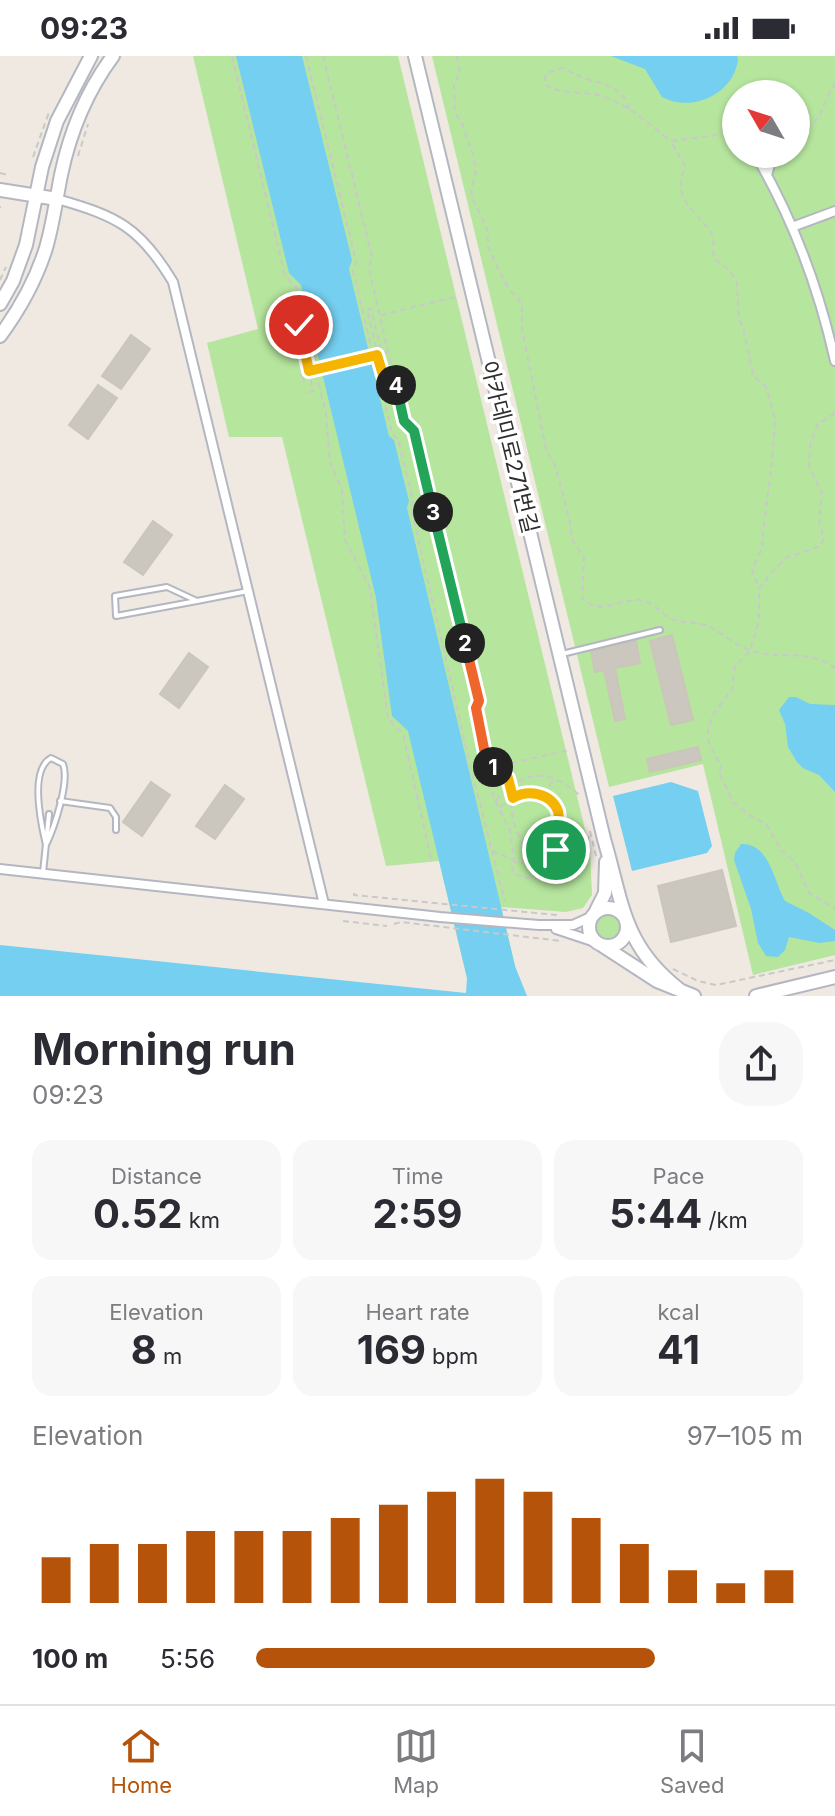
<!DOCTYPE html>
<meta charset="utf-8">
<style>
:root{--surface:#fff;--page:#f7f7f7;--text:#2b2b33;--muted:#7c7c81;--line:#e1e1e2;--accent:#b45309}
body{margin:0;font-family:Inter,"Noto Sans KR",sans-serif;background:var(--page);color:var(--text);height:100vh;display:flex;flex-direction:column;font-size:30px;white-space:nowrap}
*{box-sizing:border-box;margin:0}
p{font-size:26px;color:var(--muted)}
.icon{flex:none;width:44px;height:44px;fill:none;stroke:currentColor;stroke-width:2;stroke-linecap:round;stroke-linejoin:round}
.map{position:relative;height:940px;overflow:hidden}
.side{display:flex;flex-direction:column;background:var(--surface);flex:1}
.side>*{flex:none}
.needle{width:52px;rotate:309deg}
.fabs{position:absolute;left:722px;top:24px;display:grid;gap:16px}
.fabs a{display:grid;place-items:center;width:88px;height:88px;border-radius:50%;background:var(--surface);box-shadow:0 2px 6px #0004;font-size:40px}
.pin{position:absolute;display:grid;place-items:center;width:68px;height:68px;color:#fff;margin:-34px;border:4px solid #fff;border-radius:50%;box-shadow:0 2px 8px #0007}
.km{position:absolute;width:40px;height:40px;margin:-20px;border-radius:50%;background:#222;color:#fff;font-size:22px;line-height:40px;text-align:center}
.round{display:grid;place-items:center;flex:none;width:84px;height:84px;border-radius:32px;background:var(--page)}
.headline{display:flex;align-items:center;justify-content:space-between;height:136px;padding:0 32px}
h1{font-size:44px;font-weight:700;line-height:60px}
.stats{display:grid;grid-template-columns:repeat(3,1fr);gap:12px;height:136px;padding:8px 32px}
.stats div{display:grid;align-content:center;border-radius:20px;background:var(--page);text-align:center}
.stats b{font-size:40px;font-weight:700}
.stats small{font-size:22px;font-weight:400}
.stats p{font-size:22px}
.chart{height:224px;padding:16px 32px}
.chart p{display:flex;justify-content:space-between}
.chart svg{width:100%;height:144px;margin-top:8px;stroke:var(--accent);stroke-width:6}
ul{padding:0 32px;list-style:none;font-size:26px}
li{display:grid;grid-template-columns:128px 96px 1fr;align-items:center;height:60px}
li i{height:20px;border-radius:10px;background:var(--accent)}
.status{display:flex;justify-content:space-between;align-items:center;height:56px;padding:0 40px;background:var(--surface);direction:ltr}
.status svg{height:22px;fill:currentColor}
.tab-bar{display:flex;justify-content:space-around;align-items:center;height:112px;border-top:2px solid var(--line);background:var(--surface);font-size:22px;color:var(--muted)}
.tab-bar a{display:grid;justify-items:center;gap:4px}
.tab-bar .on{color:var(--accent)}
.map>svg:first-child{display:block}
</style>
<div class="status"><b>09:23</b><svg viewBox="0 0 49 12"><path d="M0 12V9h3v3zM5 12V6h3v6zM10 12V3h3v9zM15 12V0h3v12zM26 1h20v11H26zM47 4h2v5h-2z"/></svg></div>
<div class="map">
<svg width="835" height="940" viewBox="0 0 835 940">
<rect width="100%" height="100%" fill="#efe9e1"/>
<!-- green -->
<path fill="#b6e59e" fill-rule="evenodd" d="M 193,0 L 398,0 L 590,794 L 592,839 L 583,852 L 566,856 L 501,851 L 515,910 L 467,922 L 439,805 L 386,810 L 282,381 L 229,381 L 207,287 L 258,273 Z
M 432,0 L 835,0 L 835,899 L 753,919 L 703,708 L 609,731 ZM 736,38 L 796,38 L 796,98 L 736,98 Z
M596 870a13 13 0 1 1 26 0a13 13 0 1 1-26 0Z"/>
<!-- water -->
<path fill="#75cff0" d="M 236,0 L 302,0 L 352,204 L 349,213 L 389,380 L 394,384 L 409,445 L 407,452 L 515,910 L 527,940 L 0,940 L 0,889 L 466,937 L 467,922 L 408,675 L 392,660 L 376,542 L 301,229 L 289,217 Z
M 611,0 L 737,0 L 738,2 C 736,36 693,58 662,41 L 645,13 Z
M 789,641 L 796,641 L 810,648 L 835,649 L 835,736 L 819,719 L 803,712 L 797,706 L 788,691 L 785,668 L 779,654 Z
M 671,726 L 698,735 L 712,790 L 707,797 L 632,815 L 613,740 Z
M 741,788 C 770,787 774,826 785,845 L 809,857 L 835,874 L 835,885 L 820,887 L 789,881 L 785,894 L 778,901 L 766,900 L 758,887 L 751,853 L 734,804 L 735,797 Z"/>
<!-- building -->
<path fill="#cbc7bf" stroke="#cbc5ba" stroke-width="2" d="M 131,279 L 150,293 L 121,333 L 102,320 Z
M 98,329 L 117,342 L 88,383 L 69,369 Z
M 153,465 L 172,479 L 143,519 L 124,506 Z
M 672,579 L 693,664 L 671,669 L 650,585 Z
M 636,585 L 640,607 L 615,612 L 625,663 L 615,665 L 604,614 L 595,616 L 591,595 Z
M 189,597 L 208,611 L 179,652 L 160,638 Z
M 698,691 L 701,704 L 650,716 L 647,703 Z
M 151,726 L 170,739 L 142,780 L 123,766 Z
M 225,729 L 244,743 L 215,783 L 196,770 Z
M 722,814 L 736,870 L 671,886 L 658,830 Z"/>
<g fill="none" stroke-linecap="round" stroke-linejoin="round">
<!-- lane casing -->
<g stroke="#b4b7c1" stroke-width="8">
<path id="lane" d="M 197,545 L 116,560 L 115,540 L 167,531 L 197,545 L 248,535
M 562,598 L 660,574
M 51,702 L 63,708 C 70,726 54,772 46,789 C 41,768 29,714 51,702 Z
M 60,745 L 110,752 L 116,761 L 116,774
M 43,817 L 49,758"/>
</g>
<!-- street casing -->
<g stroke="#b4b7c1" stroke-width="12">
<path id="street" d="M 755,98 C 792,161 819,233 835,305
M 767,119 L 773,98
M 57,143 C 117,160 140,171 173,226 L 324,848
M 792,171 L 835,155
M 0,813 L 440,861 L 539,869 L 573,869 L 593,860
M 556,873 L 598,887"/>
</g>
<!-- secondary casing -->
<g stroke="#b4b7c1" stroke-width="16">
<path id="secondary" d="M 415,0 L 604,783 C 623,848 623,890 680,934
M 0,134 L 57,143
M 0,248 L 13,225 L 26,189 L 42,111 L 57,65 L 91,0
M 0,280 C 19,254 36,224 46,192 C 53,168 56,144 61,119 C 70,76 87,35 113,0
M589 871a19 19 0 1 1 38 0a19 19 0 1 1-38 0Z
M 595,857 L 605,837 L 606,806
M 603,890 L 657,925 L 694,940
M 756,940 L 835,921"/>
</g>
<!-- path -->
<path stroke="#c9c9c9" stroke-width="2" stroke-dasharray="6 4" stroke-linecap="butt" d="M 232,0 L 285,220 L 296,231 L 326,358 L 330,406 L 342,434 L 345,484 L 370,532 L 388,663 L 403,678 L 432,806
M 306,0 L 356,205 L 353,215 L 392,378 L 398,383 L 413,445 L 411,452 L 470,709 L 505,846
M 323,0 L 372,201 L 369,213 L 404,365 L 414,375 L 479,645 L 476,652 L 494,743 L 510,774 L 514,804
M 457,0 L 460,16 L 454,29 L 455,57 L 462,67 L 473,99 L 476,115 L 471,136 L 473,144 L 487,172 L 488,190 L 496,208 L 507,230 L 522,248 L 522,274 L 546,393 L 555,409 L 571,470 L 571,482 L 584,502 L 582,542 C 599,561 620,542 640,544 C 653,545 661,558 672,563 C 684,568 697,565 708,570 C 723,577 736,590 752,595 C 782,604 809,592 835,612
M 629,53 C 623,31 607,29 587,23 C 578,21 571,15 562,12 L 547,17 L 545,21 L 546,29 C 562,39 583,35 601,40 C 628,48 649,68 671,85
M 736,72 L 712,80 L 671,85 L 685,110 C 672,147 694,150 711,177 C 716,185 712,194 714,202 L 730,215 L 737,227 L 739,264 L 743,271 L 753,319 L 766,331 L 775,363 L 772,406 L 763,476 C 762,501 760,493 752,514 L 759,532
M 796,75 C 824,71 821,46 835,28
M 78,100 L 88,68
M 33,101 L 49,56
M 0,117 L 8,119
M 0,151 L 1,151
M 0,224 L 6,211
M 381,259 L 459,240
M 387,296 L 382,298 L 371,252 L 367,254 L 383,319 L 392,317
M 304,326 L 292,271 L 299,269 L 313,335 L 306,337
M 835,357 L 817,369 L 810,390 L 809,411 L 822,437 L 819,465 L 824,482 L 820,490 L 786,502 L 768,521 L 759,533 L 759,564 L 750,595 L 735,610 L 732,633 L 712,660 L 708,675 L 709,687 L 721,711 L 719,717 L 734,747 L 749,759 L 766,768 L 781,794 L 795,806 L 809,837 L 835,852
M 498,710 C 517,726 509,744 513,764 C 517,780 527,790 524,807 L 514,806
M 473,716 L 569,694
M 544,739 L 553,724
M 496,745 C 521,713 550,712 579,739
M 500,751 C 522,739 537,726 557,753 L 557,792 L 544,797 L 537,807 L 524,807
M 590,775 L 596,800
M 558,778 L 563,774 L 560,769
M 492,795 L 514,804 L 512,816 L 516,819 C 549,831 580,814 589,780
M 354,837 L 354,839 L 556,859 L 556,857
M 343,865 L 387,870
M 394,868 L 401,866 L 561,885
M 673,913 L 698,925 L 716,929 L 835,904"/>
<!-- lane -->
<use href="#lane" stroke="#fff" stroke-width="4"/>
<!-- street -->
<use href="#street" stroke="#fff" stroke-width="8"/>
<!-- secondary -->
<use href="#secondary" stroke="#fff" stroke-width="12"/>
<!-- path-bridge -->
<path stroke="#c9c9c9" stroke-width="2" stroke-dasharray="6 4" stroke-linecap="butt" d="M 309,315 L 377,299"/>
</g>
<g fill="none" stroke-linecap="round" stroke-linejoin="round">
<!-- split-1 casing -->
<g stroke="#fff" stroke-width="16">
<path id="split-1" d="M 493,711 L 498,710 L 508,722 L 513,742 C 528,733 551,737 558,755 C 560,762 558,779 559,788 L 556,794"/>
</g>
<!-- split-2 casing -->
<g stroke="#fff" stroke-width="16">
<path id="split-2" d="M 465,587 L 479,645 L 476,652 L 488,713 L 493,711"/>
</g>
<!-- split-3 casing -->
<g stroke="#fff" stroke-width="16">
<path id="split-3" d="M 433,456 L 465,587"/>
</g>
<!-- split-4 casing -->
<g stroke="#fff" stroke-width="16">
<path id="split-4" d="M 396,329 L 404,365 L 414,375 L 433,456"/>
</g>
<!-- split-5 casing -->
<g stroke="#fff" stroke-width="16">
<path id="split-5" d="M 299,269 L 309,315 L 377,299 L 383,319 L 393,317 L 396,329"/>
</g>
<!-- split-1 -->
<use href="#split-1" stroke="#f5b400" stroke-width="10"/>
<!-- split-2 -->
<use href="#split-2" stroke="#f0652b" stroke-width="10"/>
<!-- split-3 -->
<use href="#split-3" stroke="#22a559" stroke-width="10"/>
<!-- split-4 -->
<use href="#split-4" stroke="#22a559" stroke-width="10"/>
<!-- split-5 -->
<use href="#split-5" stroke="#f5b400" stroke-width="10"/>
</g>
<g text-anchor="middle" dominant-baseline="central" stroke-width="7" stroke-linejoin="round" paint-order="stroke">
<!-- street labels -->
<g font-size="22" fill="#2e2e2e" stroke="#fff">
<text transform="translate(510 391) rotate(76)">아카데미로271번길</text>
</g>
</g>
</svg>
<div class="fabs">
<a><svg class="needle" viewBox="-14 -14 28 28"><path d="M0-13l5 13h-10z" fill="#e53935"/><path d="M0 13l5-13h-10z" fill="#7c7c81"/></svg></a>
</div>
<div class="pin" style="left:556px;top:794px;background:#1e9e55"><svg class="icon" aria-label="arrive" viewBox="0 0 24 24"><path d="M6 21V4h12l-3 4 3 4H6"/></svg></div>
<div class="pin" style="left:299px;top:269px;background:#d93025"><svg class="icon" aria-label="check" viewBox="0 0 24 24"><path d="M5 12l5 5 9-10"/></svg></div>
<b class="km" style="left:493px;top:711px">1</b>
<b class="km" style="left:465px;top:587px">2</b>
<b class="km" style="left:433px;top:456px">3</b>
<b class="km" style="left:396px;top:329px">4</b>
</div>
<section class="side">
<div class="headline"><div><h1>Morning run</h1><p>09:23</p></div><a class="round"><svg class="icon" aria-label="share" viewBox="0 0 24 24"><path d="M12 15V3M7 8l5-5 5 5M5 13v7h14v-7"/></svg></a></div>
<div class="stats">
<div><p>Distance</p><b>0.52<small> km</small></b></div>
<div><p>Time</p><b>2:59</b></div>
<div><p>Pace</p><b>5:44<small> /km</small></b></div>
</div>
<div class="stats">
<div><p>Elevation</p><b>8<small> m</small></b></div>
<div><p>Heart rate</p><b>169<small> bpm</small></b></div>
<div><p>kcal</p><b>41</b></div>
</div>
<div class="chart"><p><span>Elevation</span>97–105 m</p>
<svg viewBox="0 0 160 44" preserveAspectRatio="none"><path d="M5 44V30M15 44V26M25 44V26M35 44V22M45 44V22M55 44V22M65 44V18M75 44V14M85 44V10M95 44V6M105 44V10M115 44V18M125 44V26M135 44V34M145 44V38M155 44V34"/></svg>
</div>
<ul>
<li><b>100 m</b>5:56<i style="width:73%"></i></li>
</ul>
</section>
<nav class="tab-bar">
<a class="on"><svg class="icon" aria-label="home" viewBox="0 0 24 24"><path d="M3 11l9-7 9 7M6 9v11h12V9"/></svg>Home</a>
<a><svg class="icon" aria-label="map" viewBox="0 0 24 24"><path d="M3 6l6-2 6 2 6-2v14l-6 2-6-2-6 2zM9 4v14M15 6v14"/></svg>Map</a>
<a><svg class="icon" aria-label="saved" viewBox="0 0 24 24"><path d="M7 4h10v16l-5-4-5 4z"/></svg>Saved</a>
</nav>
